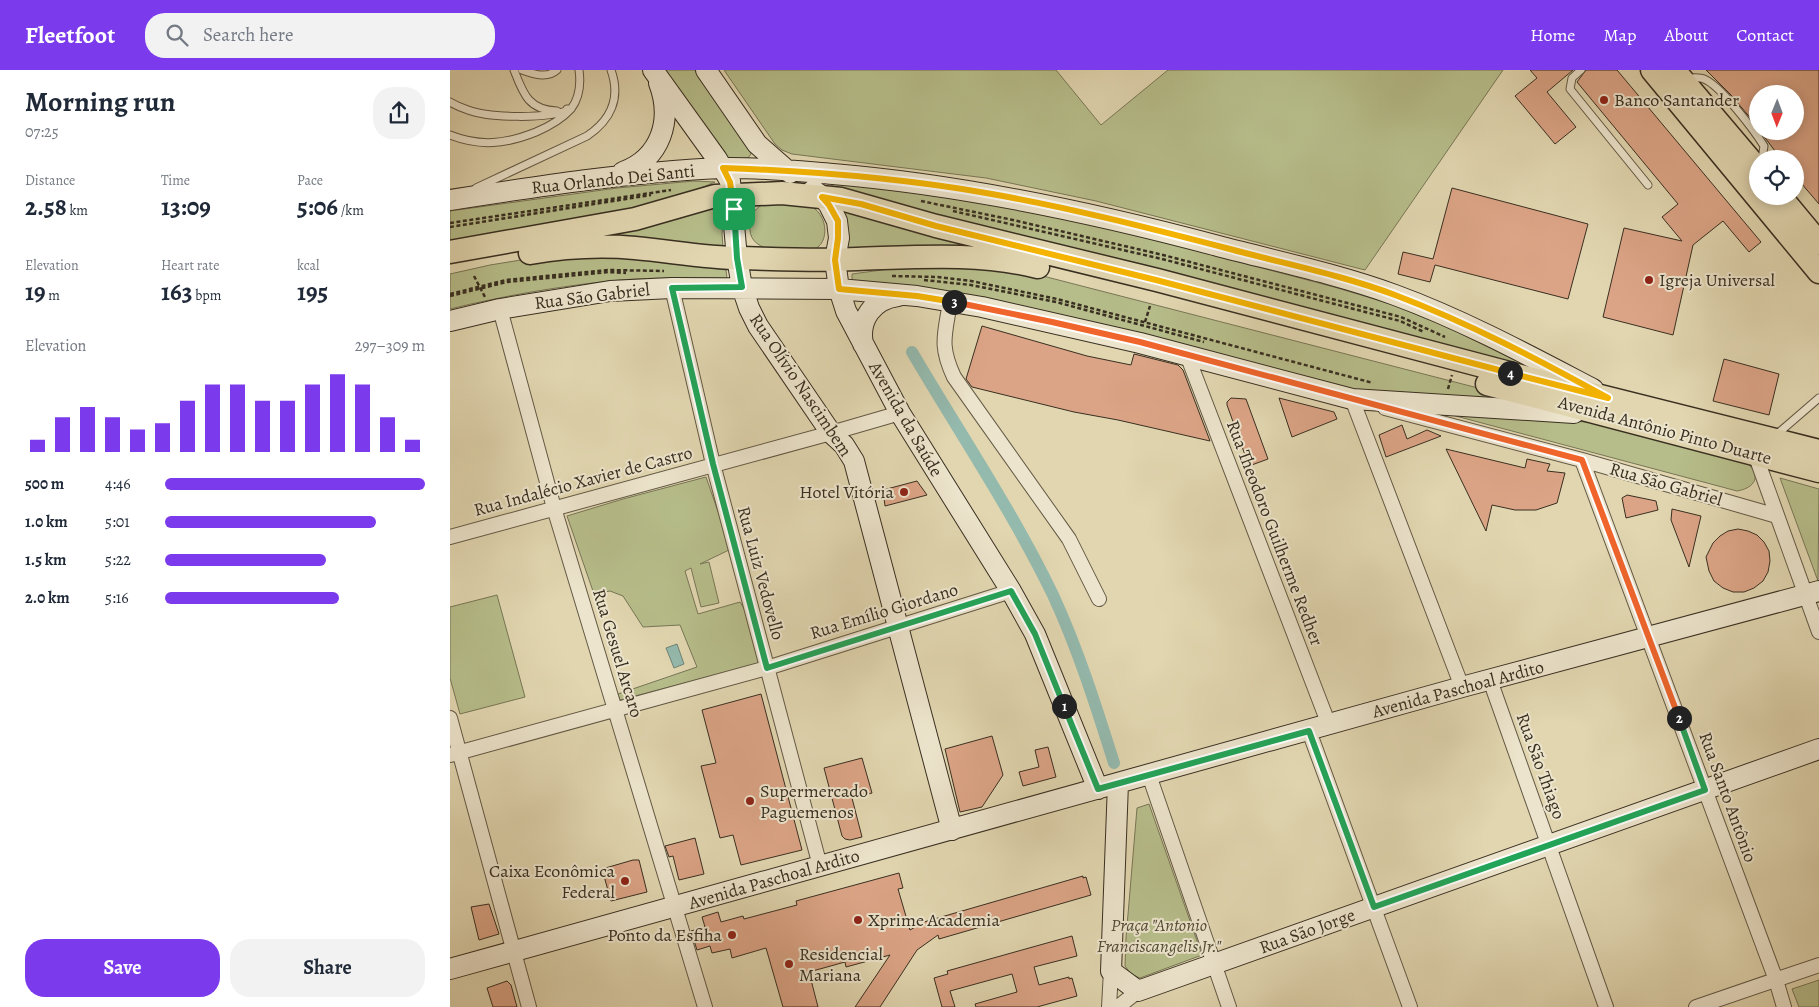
<!DOCTYPE html>
<meta charset="utf-8">
<style>
:root{--surface:#fff;--page:#f2f2f3;--text:#1f2937;--muted:#747a83;--accent:#7c3aed}
body{margin:0;font-family:Alegreya,serif;background:var(--page);color:var(--text);height:100vh;display:flex;flex-direction:column;font-size:19px;white-space:nowrap}
*{box-sizing:border-box;margin:0}
p{font-size:16px;color:var(--muted)}
.icon{flex:none;width:28px;height:28px;fill:none;stroke:currentColor;stroke-width:2;stroke-linecap:round;stroke-linejoin:round}
.map{position:relative;flex:1;overflow:hidden}
.drawer{display:flex;flex-direction:column;background:var(--surface);width:450px}
.drawer>*{flex:none}
.needle{width:32px;rotate:181deg}
.controls{position:absolute;left:1299px;top:15px;display:grid;gap:10px}
.controls a{display:grid;place-items:center;width:55px;height:55px;border-radius:50%;background:var(--surface);box-shadow:0 2px 12px #0003;font-size:25px}
.pin{position:absolute;display:grid;place-items:center;width:42px;height:42px;color:#fff;margin:-21px;border-radius:10px;box-shadow:0 2px 8px #0006}
.km{position:absolute;width:25px;height:25px;margin:-12px;border-radius:50%;background:#222;color:#fff;font-size:14px;line-height:25px;text-align:center}
.round{display:grid;place-items:center;flex:none;width:52px;height:52px;border-radius:20px;background:var(--page)}
.overview{display:flex;align-items:center;justify-content:space-between;height:85px;padding:0 25px}
h1{font-size:28px;font-weight:700;line-height:38px}
.figures{display:grid;grid-template-columns:repeat(3,1fr);gap:8px;height:85px;padding:5px 25px}
.figures div{display:grid;align-content:center}
.figures b{font-size:25px;font-weight:700}
.figures small{font-size:14px;font-weight:400}
.figures p{font-size:14px}
.chart{height:140px;padding:10px 25px}
.chart p{display:flex;justify-content:space-between}
.chart svg{width:100%;height:90px;margin-top:5px;stroke:var(--accent);stroke-width:6}
.cta{display:flex;gap:10px;margin-top:auto;padding:10px 25px}
.cta a{flex:1;height:58px;border-radius:20px;background:var(--accent);color:#fff;font-size:20px;font-weight:700;line-height:58px;text-align:center}
.cta a+a{background:var(--page);color:var(--text)}
ul{padding:0 25px;list-style:none;font-size:16px}
li{display:grid;grid-template-columns:80px 60px 1fr;align-items:center;height:38px}
li i{height:12px;border-radius:6px;background:var(--accent)}
header{display:flex;align-items:center;gap:30px;box-sizing:border-box;height:70px;padding:0 25px;background:var(--accent);color:#fff}
header strong{font-size:24px}
nav{display:flex;gap:28px;margin-inline-start:auto;font-size:18px}
.search{width:350px;height:45px;background:var(--page);display:flex;align-items:center;gap:12px;box-sizing:border-box;padding:0 18px;border-radius:20px;color:var(--muted);font-size:19px}
main{display:flex;flex:1;min-height:0}
.map>svg:first-child{display:block}
</style>
<header>
<strong>Fleetfoot</strong>
<div class="search"><svg class="icon" aria-label="search" viewBox="0 0 24 24"><circle cx="10" cy="10" r="6"/><path d="M15 15l6 6"/></svg>Search here</div>
<nav><a>Home</a><a>Map</a><a>About</a><a>Contact</a></nav>
</header>
<main>
<section class="drawer">
<div class="overview"><div><h1>Morning run</h1><p>07:25</p></div><a class="round"><svg class="icon" aria-label="share" viewBox="0 0 24 24"><path d="M12 15V3M7 8l5-5 5 5M5 13v7h14v-7"/></svg></a></div>
<div class="figures">
<div><p>Distance</p><b>2.58<small> km</small></b></div>
<div><p>Time</p><b>13:09</b></div>
<div><p>Pace</p><b>5:06<small> /km</small></b></div>
</div>
<div class="figures">
<div><p>Elevation</p><b>19<small> m</small></b></div>
<div><p>Heart rate</p><b>163<small> bpm</small></b></div>
<div><p>kcal</p><b>195</b></div>
</div>
<div class="chart"><p><span>Elevation</span>297–309 m</p>
<svg viewBox="0 0 160 44" preserveAspectRatio="none"><path d="M5 44V38M15 44V27M25 44V22M35 44V27M45 44V33M55 44V30M65 44V19M75 44V11M85 44V11M95 44V19M105 44V19M115 44V11M125 44V6M135 44V11M145 44V27M155 44V38"/></svg>
</div>
<ul>
<li><b>500 m</b>4:46<i style="width:100%"></i></li>
<li><b>1.0 km</b>5:01<i style="width:81%"></i></li>
<li><b>1.5 km</b>5:22<i style="width:62%"></i></li>
<li><b>2.0 km</b>5:16<i style="width:67%"></i></li>
</ul>
<div class="cta"><a>Save</a><a>Share</a></div>
</section>
<div class="map">
<svg width="1369" height="937" viewBox="0 0 1369 937">
<rect width="100%" height="100%" fill="#e1d6b0"/>
<filter id="stains"><feTurbulence type="fractalNoise" baseFrequency=".004" numOctaves="4"/><feColorMatrix values="0 0 0 0 .2 0 0 0 0 .09 0 0 0 0 .02 0 0 0 .5 -.17"/></filter>
<radialGradient id="worn" r=".72"><stop offset=".6" stop-color="#630" stop-opacity="0"/><stop offset="1" stop-color="#630" stop-opacity=".3"/></radialGradient>
<!-- green -->
<path fill="#b6bd8a" stroke="#787656" d="M 211,0 L 245,0 L 300,79 L 301,84 L 298,88 L 276,89 Z
M 274,0 L 606,0 L 651,55 L 718,0 L 1053,0 L 915,200 L 646,131 L 536,108 L 342,84 L 332,80 L 325,74 Z
M 244,111 L 265,112 L 218,132 L 0,175 L 0,141 L 167,118 Z
M 382,113 L 535,131 L 645,154 L 884,217 L 941,234 L 1078,290 L 1075,300 L 382,118 Z
M 315,133 C 328,133 345,132 357,135 C 380,141 382,181 356,181 C 335,180 296,185 300,153 C 301,143 306,138 315,133 Z
M 271,135 L 274,140 L 272,164 L 273,177 L 136,169 Z
M 398,140 L 560,181 L 394,178 L 394,143 Z
M 102,185 L 187,185 L 276,200 L 277,208 C 238,208 198,207 159,211 C 106,217 52,226 0,239 L 0,204 L 40,195 Z
M 476,194 L 589,205 L 1063,327 L 1061,332 L 898,320 L 402,212 L 402,204 Z
M 1002,345 L 1156,353 L 1297,393 C 1312,406 1305,418 1287,421 Z
M 256,407 L 281,479 L 250,494 L 259,492 L 269,533 L 251,537 L 241,498 L 235,501 L 248,544 L 290,532 L 295,540 L 310,593 L 170,630 L 168,624 L 247,597 L 230,555 L 193,557 L 173,526 L 160,521 L 144,524 L 117,446 L 173,429 Z
M 1330,408 L 1369,419 L 1368,511 Z
M 47,525 L 75,627 L 10,644 L 0,608 L 0,537 Z
M 699,734 L 752,885 L 690,908 L 681,904 L 675,896 L 676,868 L 687,738 Z
M 1369,910 L 1369,937 L 1349,937 L 1342,919 Z"/>
<!-- water -->
<path fill="#94b9ad" stroke="#708275" d="M 227,574 L 234,594 L 224,598 L 216,578 Z"/>
<g fill="none" stroke-linecap="round" stroke-linejoin="round">
<!-- canal -->
<path stroke="#94b9ad" stroke-width="12" d="M 462,282 C 509,362 563,442 603,525 C 628,579 646,636 664,693"/>
</g>
<!-- building -->
<path fill="#dba486" stroke="#392f21" d="M 1080,0 L 1123,0 L 1097,22 L 1126,57 L 1105,74 L 1065,26 L 1087,8 Z
M 1136,0 L 1167,0 L 1311,172 L 1299,182 L 1273,151 L 1243,175 L 1223,265 L 1153,247 L 1174,158 L 1232,171 L 1212,147 L 1228,134 L 1127,12 Z
M 1256,0 L 1369,0 L 1369,134 L 1345,106 L 1345,89 L 1331,89 L 1310,61 L 1345,61 L 1345,24 L 1308,24 L 1308,57 L 1281,25 Z
M 1002,118 L 1138,154 L 1118,229 L 985,195 L 980,212 L 948,204 L 953,182 L 983,189 Z
M 532,256 L 637,286 L 681,295 L 684,284 L 728,295 L 733,300 L 760,371 L 668,350 L 624,342 L 522,317 L 516,309 Z
M 1274,289 L 1329,304 L 1319,345 L 1263,331 Z
M 781,328 L 796,329 L 818,389 L 799,396 L 777,335 L 777,332 Z
M 829,328 L 884,342 L 887,349 L 842,367 Z
M 952,355 L 957,369 L 977,360 L 991,366 L 936,387 L 929,365 Z
M 996,379 L 1075,398 L 1077,389 L 1100,394 L 1097,401 L 1115,403 L 1107,433 L 1086,440 L 1065,440 L 1042,435 L 1036,461 Z
M 467,411 L 477,425 L 435,436 L 433,420 Z
M 1177,425 L 1206,431 L 1208,440 L 1176,448 L 1172,428 Z
M 1222,439 L 1251,446 L 1239,497 L 1221,450 Z
M 1288,459 L 1298,461 L 1307,465 L 1314,472 L 1319,481 L 1320,491 L 1318,502 L 1313,511 L 1304,518 L 1294,522 L 1283,522 L 1273,518 L 1264,511 L 1259,501 L 1256,487 L 1263,473 L 1270,466 L 1278,461 Z
M 311,624 L 352,780 L 291,795 L 283,765 L 270,768 L 251,696 L 266,693 L 252,640 Z
M 542,666 L 553,705 L 532,737 L 510,742 L 495,679 Z
M 598,677 L 606,707 L 573,716 L 569,702 L 589,697 L 585,680 Z
M 412,688 L 422,723 L 402,728 L 412,767 L 400,770 L 395,769 L 392,766 L 374,698 Z
M 245,768 L 254,804 L 229,810 L 223,786 L 219,787 L 215,776 Z
M 183,790 L 189,790 L 197,822 L 161,831 L 152,799 Z
M 449,803 L 453,818 L 448,819 L 460,860 L 474,852 L 633,806 L 633,808 L 636,807 L 641,825 L 489,869 L 488,865 L 467,880 L 430,937 L 405,937 L 440,885 L 396,897 L 395,892 L 359,902 L 368,937 L 333,937 L 316,878 L 282,888 L 280,879 L 262,883 L 260,876 L 247,880 L 241,861 L 255,857 L 252,847 L 268,842 L 271,852 L 293,846 L 294,849 L 347,835 L 346,831 Z
M 39,834 L 49,864 L 29,870 L 21,837 Z
M 622,866 L 627,886 L 584,897 L 589,915 L 619,907 L 619,909 L 622,908 L 627,926 L 587,937 L 526,937 L 525,934 L 567,922 L 562,904 L 500,921 L 505,937 L 492,937 L 484,908 L 498,904 L 497,901 Z
M 57,911 L 61,915 L 67,937 L 43,937 L 37,918 Z"/>
<g fill="none" stroke-linecap="round" stroke-linejoin="round">
<!-- lane casing -->
<g stroke="#635945" stroke-width="9">
<path id="lane" d="M 64,0 C 73,23 78,40 107,41
M 72,0 C 83,4 97,9 107,0
M 1131,0 L 1122,8 L 1120,19 L 1198,115
M 1238,8 C 1243,8 1250,7 1254,9 C 1270,15 1304,60 1314,76 L 1312,89
M 0,32 C 5,35 12,38 18,40 C 39,48 98,49 118,40
M 117,39 L 121,39 C 130,27 131,14 129,0
M 0,65 C 30,77 56,74 86,62 C 100,56 111,50 121,39
M 26,118 L 137,66 C 161,50 171,28 161,0
M 1326,365 L 1369,328"/>
</g>
<!-- street casing -->
<g stroke="#635945" stroke-width="16">
<path id="street" d="M 222,218 L 263,394 L 370,796
M 500,232 C 495,265 489,275 504,307 L 619,469 L 649,529
M 50,239 L 104,438 L 255,937
M 737,285 L 879,655
M 902,329 L 1012,617
M 935,338 L 1132,390 L 1327,446
M 1305,384 L 1369,562
M 1132,390 L 1326,910 L 1334,937
M 0,467 L 381,363 L 450,343
M 1040,610 L 1156,937
M 0,648 L 79,937
M 859,661 L 960,937
M 0,685 L 317,598 L 561,521
M 699,705 L 779,937
M 659,937 L 661,901
M 668,937 L 688,921
M 1246,937 L 1369,895"/>
</g>
<!-- secondary casing -->
<g stroke="#392f21" stroke-width="22">
<path id="secondary" d="M 203,0 L 267,89 L 280,111 L 287,188 L 292,217 L 299,238 L 308,256 L 381,363 L 394,375 L 404,391 L 502,760
M 256,0 L 307,74 L 340,103
M 173,102 C 211,88 223,50 209,13
M 363,120 L 373,127 L 379,135 L 387,151 L 389,168 L 385,190 L 389,219 L 396,241 L 450,343 L 561,521 L 585,564 L 648,719
M 0,130 C 90,116 180,102 271,98 C 308,97 346,101 383,104 C 514,115 641,142 768,176 C 826,191 887,204 945,225 C 1013,250 1078,285 1143,319
M 0,251 L 50,239 L 160,221 L 222,218 L 389,219 L 467,226 L 532,237 L 690,273 L 902,329 L 1124,343
M 413,274 C 408,250 423,229 448,226
M 668,713 L 661,901 L 688,921 L 1369,679
M 0,899 L 1012,617 L 1369,521"/>
</g>
<!-- primary casing -->
<g stroke="#392f21" stroke-width="25">
<path id="primary" d="M 1202,0 L 1369,202
M 1224,0 L 1308,99
M 1330,126 L 1369,173
M 0,182 L 185,149 L 265,126 L 332,123 L 391,129 L 486,156 L 707,210 L 1063,304 L 1369,381
M 80,183 C 114,177 150,175 185,178 C 220,181 255,188 290,188 C 329,189 368,191 407,189 C 469,187 528,182 588,197
M 1037,314 L 1369,401"/>
</g>
<!-- path -->
<path stroke="#392f21" stroke-width="2.5" stroke-dasharray="4 2.5" stroke-linecap="butt" d="M 471,131 L 563,150 L 713,185 L 951,247 L 995,267
M 503,141 L 712,189 L 950,251 L 974,262
M 0,153 L 221,120
M 0,157 L 201,125
M 24,206 L 35,227
M 442,206 L 488,207 L 521,211 L 607,229 L 923,313
M 474,210 L 521,215 L 606,232 L 754,272
M 0,224 L 56,210 L 158,200 L 214,201
M 0,226 L 57,212 L 158,202 L 176,203
M 695,252 L 700,236
M 998,319 L 1002,305"/>
<!-- lane -->
<use href="#lane" stroke="#ece4cc" stroke-width="7"/>
<!-- street -->
<use href="#street" stroke="#ece4cc" stroke-width="14"/>
<!-- secondary -->
<use href="#secondary" stroke="#ece4cc" stroke-width="20"/>
<!-- primary -->
<use href="#primary" stroke="#e1d6b0" stroke-width="22"/>
</g>
<g fill="none" stroke-linecap="round" stroke-linejoin="round">
<!-- split-1 casing -->
<g stroke="#fff" stroke-width="10">
<path id="split-1" d="M 284,139 L 287,188 L 292,217 L 222,218 L 263,394 L 317,598 L 561,521 L 585,564 L 614,636"/>
</g>
<!-- split-2 casing -->
<g stroke="#fff" stroke-width="10">
<path id="split-2" d="M 614,636 L 648,719 L 859,661 L 924,837 L 1255,720 L 1229,648"/>
</g>
<!-- split-3 casing -->
<g stroke="#fff" stroke-width="10">
<path id="split-3" d="M 504,232 L 602,252 L 690,272 L 1132,390 L 1229,648"/>
</g>
<!-- split-4 casing -->
<g stroke="#fff" stroke-width="10">
<path id="split-4" d="M 504,232 L 467,226 L 389,219 L 385,190 L 388,168 L 388,151 L 379,135 L 372,127 L 411,134 L 486,156 L 706,210 L 1060,303"/>
</g>
<!-- split-5 casing -->
<g stroke="#fff" stroke-width="10">
<path id="split-5" d="M 284,139 L 280,112 L 273,98 C 361,101 449,108 536,123 C 618,137 699,158 780,179 C 835,194 892,205 945,225 C 1019,253 1089,290 1158,328 L 1060,303"/>
</g>
<!-- split-1 -->
<use href="#split-1" stroke="#22a559" stroke-width="6"/>
<!-- split-2 -->
<use href="#split-2" stroke="#22a559" stroke-width="6"/>
<!-- split-3 -->
<use href="#split-3" stroke="#f0652b" stroke-width="6"/>
<!-- split-4 -->
<use href="#split-4" stroke="#f5b400" stroke-width="6"/>
<!-- split-5 -->
<use href="#split-5" stroke="#f5b400" stroke-width="6"/>
</g>
<!-- markers -->
<g fill="#8f2418" stroke="#ece4cc" stroke-width="2">
<circle cx="1154" cy="30" r="5"/>
<circle cx="1199" cy="210" r="5"/>
<circle cx="454" cy="422" r="5"/>
<circle cx="300" cy="731" r="5"/>
<circle cx="175" cy="811" r="5"/>
<circle cx="408" cy="850" r="5"/>
<circle cx="282" cy="865" r="5"/>
<circle cx="339" cy="894" r="5"/>
</g>
<g text-anchor="middle" dominant-baseline="central" stroke-width="4" stroke-linejoin="round" paint-order="stroke">
<!-- poi labels -->
<g font-size="18" fill="#392f21" stroke="#ece4cc" text-anchor="start">
<text x="1164" y="30">Banco Santander</text>
<text x="1209" y="210">Igreja Universal</text>
<text x="444" y="422" text-anchor="end">Hotel Vitória</text>
<text x="310" y="721">Supermercado<tspan x="310" dy="21">Paguemenos</tspan></text>
<text x="165" y="801" text-anchor="end">Caixa Econômica<tspan x="165" dy="21">Federal</tspan></text>
<text x="418" y="850">Xprime Academia</text>
<text x="272" y="865" text-anchor="end">Ponto da Esfiha</text>
<text x="349" y="884">Residencial<tspan x="349" dy="21">Mariana</tspan></text>
</g>
<!-- street labels -->
<g font-size="18" fill="#392f21" stroke="#ece4cc">
<text transform="translate(163 109) rotate(-6)">Rua Orlando Dei Santi</text>
<text transform="translate(142 226) rotate(-7)">Rua São Gabriel</text>
<text transform="translate(351 315) rotate(56)">Rua Olívio Nascimbem</text>
<text transform="translate(456 349) rotate(60)">Avenida da Saúde</text>
<text transform="translate(1215 360) rotate(15)">Avenida Antônio Pinto Duarte</text>
<text transform="translate(133 411) rotate(-15)">Rua Indalécio Xavier de Castro</text>
<text transform="translate(1216 414) rotate(16)">Rua São Gabriel</text>
<text transform="translate(825 463) rotate(69)">Rua Theodoro Guilherme Redher</text>
<text transform="translate(311 503) rotate(75)">Rua Luiz Vedovello</text>
<text transform="translate(434 541) rotate(-17)">Rua Emílio Giordano</text>
<text transform="translate(168 583) rotate(73)">Rua Gesuel Arcaro</text>
<text transform="translate(1008 619) rotate(-15)">Avenida Paschoal Ardito</text>
<text transform="translate(1091 696) rotate(70)">Rua São Thiago</text>
<text transform="translate(1278 727) rotate(70)">Rua Santo Antônio</text>
<text transform="translate(324 809) rotate(-16)">Avenida Paschoal Ardito</text>
<text transform="translate(857 861) rotate(-20)">Rua São Jorge</text>
</g>
<!-- park labels -->
<g font-size="18" font-style="italic" fill="#524b36" stroke="#ece4cc">
<text x="709" y="855">Praça "Antonio<tspan x="709" dy="21">Franciscangelis Jr."</tspan></text>
</g>
</g>
<rect width="100%" height="100%" filter="url(#stains)"/>
<rect width="100%" height="100%" fill="url(#worn)"/>
</svg>
<div class="controls">
<a><svg class="needle" viewBox="-14 -14 28 28"><path d="M0-13l5 13h-10z" fill="#e53935"/><path d="M0 13l5-13h-10z" fill="#747a83"/></svg></a>
<a><svg class="icon" aria-label="locate" viewBox="0 0 24 24"><circle cx="12" cy="12" r="6"/><path d="M12 2v4M12 18v4M2 12h4M18 12h4"/></svg></a>
</div>
<div class="pin" style="left:284px;top:139px;background:#1e9e55"><svg class="icon" aria-label="arrive" viewBox="0 0 24 24"><path d="M6 21V4h12l-3 4 3 4H6"/></svg></div>
<b class="km" style="left:614px;top:636px">1</b>
<b class="km" style="left:1229px;top:648px">2</b>
<b class="km" style="left:504px;top:232px">3</b>
<b class="km" style="left:1060px;top:303px">4</b>
</div>
</main>
